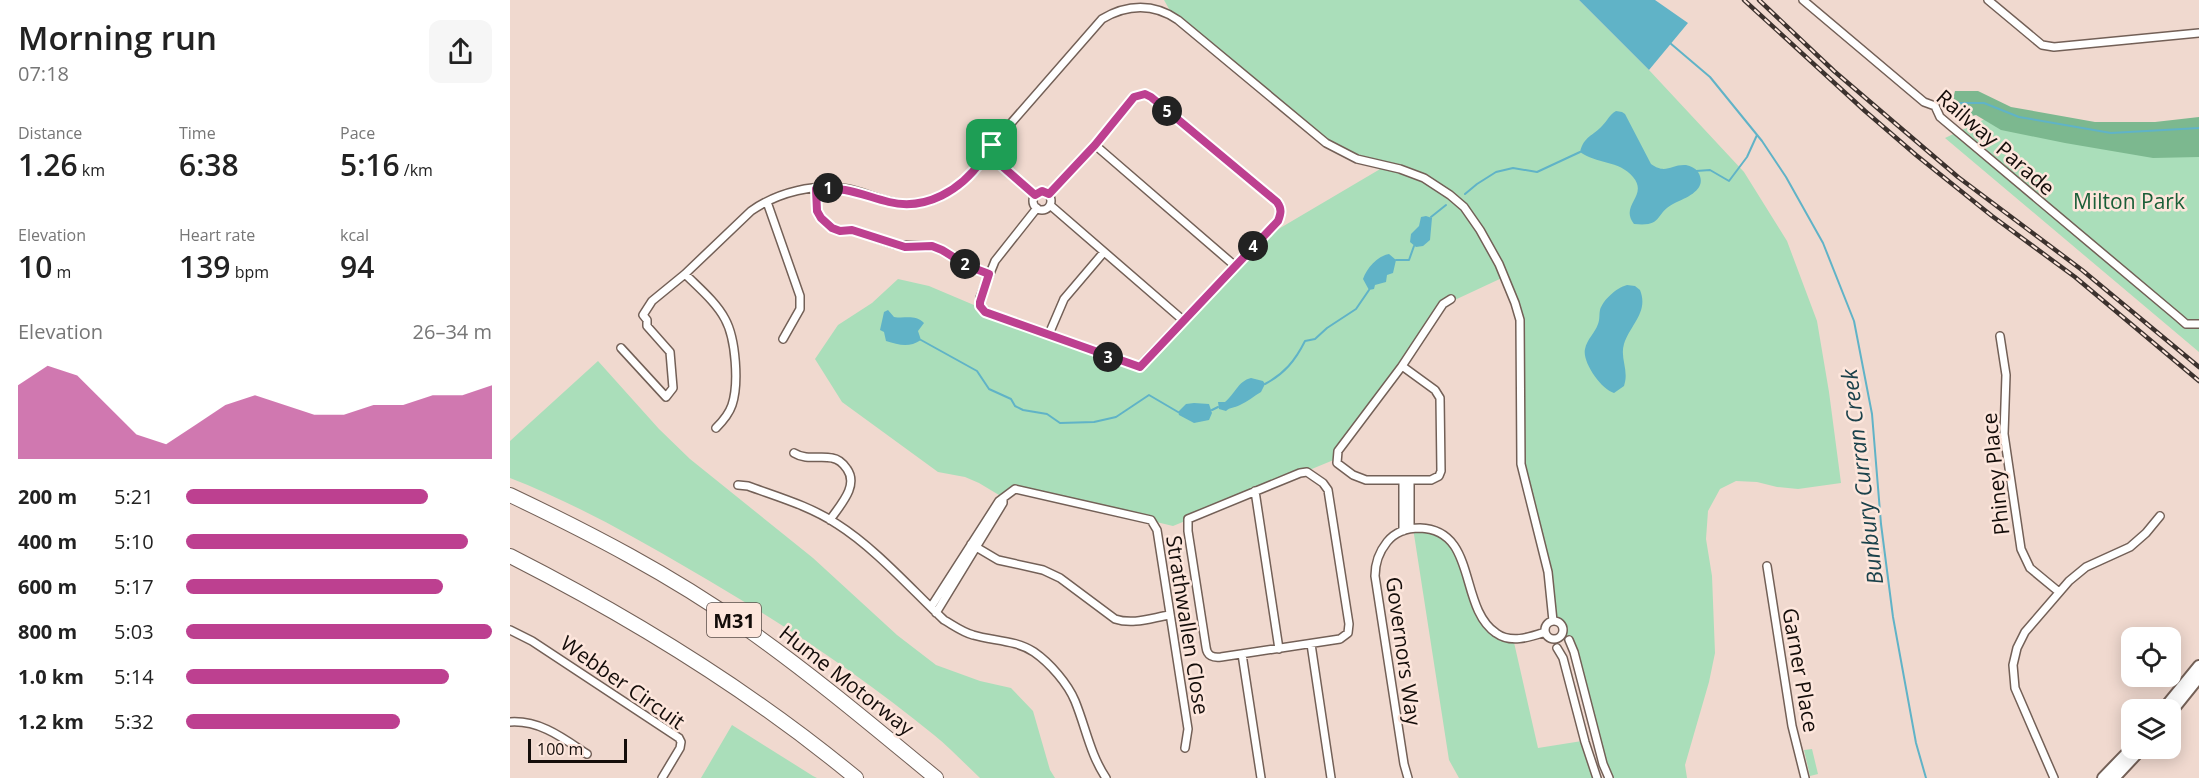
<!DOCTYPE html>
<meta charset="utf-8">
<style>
:root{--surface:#fff;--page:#f6f6f6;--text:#222;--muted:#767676;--accent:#bd4090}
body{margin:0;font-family:"Open Sans",sans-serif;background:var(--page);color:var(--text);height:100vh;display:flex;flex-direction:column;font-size:22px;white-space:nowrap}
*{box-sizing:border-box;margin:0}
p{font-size:20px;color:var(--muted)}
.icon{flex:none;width:33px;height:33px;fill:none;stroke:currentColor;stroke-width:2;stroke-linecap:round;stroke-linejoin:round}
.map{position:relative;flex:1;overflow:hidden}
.sheet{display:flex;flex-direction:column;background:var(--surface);width:510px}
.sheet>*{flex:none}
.fabs{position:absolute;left:1611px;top:627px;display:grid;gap:12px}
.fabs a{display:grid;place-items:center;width:60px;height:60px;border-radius:12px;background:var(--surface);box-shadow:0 3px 15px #0003;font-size:30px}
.scale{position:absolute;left:18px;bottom:15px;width:99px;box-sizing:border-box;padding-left:6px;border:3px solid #140d0a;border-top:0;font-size:16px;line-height:21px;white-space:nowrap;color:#140d0a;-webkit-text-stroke:4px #fde6dc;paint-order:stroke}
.pin{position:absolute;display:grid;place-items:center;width:51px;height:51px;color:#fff;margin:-26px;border-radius:12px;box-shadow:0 3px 9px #0006}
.km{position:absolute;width:30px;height:30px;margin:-15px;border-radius:50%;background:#222;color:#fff;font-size:16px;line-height:30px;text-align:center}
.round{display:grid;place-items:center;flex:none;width:63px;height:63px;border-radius:12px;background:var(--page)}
.head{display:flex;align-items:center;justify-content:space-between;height:102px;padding:0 18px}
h1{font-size:33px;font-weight:600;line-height:45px}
.metrics{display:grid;grid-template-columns:repeat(3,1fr);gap:9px;height:102px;padding:6px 18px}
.metrics div{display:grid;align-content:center}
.metrics b{font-size:30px;font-weight:600}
.metrics small{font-size:16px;font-weight:400}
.metrics p{font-size:16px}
.chart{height:168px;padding:12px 18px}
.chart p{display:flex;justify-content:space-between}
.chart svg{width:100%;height:108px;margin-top:6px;fill:var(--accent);opacity:.7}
ul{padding:0 18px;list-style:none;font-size:20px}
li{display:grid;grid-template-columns:96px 72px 1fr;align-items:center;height:45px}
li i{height:15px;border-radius:8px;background:var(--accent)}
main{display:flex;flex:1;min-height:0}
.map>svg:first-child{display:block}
</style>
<main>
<section class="sheet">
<div class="head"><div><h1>Morning run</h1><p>07:18</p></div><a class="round"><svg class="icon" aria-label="share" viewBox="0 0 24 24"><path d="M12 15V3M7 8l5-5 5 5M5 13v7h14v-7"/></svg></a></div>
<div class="metrics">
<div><p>Distance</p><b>1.26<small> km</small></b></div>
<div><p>Time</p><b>6:38</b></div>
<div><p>Pace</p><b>5:16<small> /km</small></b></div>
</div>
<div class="metrics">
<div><p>Elevation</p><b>10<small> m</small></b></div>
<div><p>Heart rate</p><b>139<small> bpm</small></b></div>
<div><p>kcal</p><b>94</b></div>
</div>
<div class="chart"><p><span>Elevation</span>26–34 m</p>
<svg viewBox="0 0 160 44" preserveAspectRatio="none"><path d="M0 44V14L10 6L20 10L30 22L40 34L50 38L60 30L70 22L80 18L90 22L100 26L110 26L120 22L130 22L140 18L150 18L160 14V44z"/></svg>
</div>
<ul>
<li><b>200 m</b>5:21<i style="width:79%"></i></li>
<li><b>400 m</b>5:10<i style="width:92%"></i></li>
<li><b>600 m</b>5:17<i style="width:84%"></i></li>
<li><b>800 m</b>5:03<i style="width:100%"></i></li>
<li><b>1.0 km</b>5:14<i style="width:86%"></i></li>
<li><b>1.2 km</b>5:32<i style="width:70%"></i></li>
</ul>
</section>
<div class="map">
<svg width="1689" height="778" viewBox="0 0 1689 778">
<rect width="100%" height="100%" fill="#f0d9cf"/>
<!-- green -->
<path fill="#aadeba" d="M 654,0 L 1069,0 L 1139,70 L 1234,172 L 1277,241 L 1307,321 L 1319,392 L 1331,483 L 1288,489 L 1267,487 L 1247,482 L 1226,481 L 1210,489 L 1198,511 L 1196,539 L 1202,576 L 1205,653 L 1199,682 L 1175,765 L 1177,778 L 1100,778 L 1065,654 L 1051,623 L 1044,621 L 1042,591 L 1011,464 L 1010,321 L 994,277 L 934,305 L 826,459 L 663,526 L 505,488 L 494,498 L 469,483 L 455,477 L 428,472 L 332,402 L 305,359 L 328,325 L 362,303 L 388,279 L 419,286 L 471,308 L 628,367 L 748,241 L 877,165 L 827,150 L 663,16 Z
M 1475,119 L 1689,136 L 1689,352 L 1435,138 Z
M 88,361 L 149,429 L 180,459 L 303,558 L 387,635 L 426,665 L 470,681 L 501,688 L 523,711 L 540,770 L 545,778 L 470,778 C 455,764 440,748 424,735 C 347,672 264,618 179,569 C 121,535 62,502 0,478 L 0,441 Z
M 903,528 L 940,539 L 967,606 L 987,634 L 1003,638 L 1028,748 L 1072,741 L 1088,778 L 949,778 L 939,760 Z
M 222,725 L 303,776 L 307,778 L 191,778 Z
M 1302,749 L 1308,774 L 1300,776 L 1294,750 Z"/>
<!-- forest -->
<path fill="#7cb88f" d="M 1445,91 L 1468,91 L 1501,107 L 1585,122 L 1645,122 L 1689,117 L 1689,157 L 1643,158 L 1555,143 L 1491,130 L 1466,115 L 1450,119 L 1441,108 Z"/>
<!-- water -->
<path fill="#60b3c7" d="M 1069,0 L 1145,0 L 1178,23 L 1139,70 Z
M 1106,111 L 1112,112 L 1115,114 L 1141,164 C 1156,175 1161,164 1176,165 C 1181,166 1185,168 1188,172 C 1199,190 1175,198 1163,204 C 1144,214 1154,227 1124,224 C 1109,205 1139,196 1123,177 C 1109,160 1086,164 1070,152 C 1074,136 1083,136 1092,126 C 1098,120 1099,115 1106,111 Z
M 916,216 L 922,218 L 920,240 L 913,246 L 906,247 L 900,242 L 901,234 L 909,226 L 911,217 Z
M 879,254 L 886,260 L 883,273 L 877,275 L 876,282 L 865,285 L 864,289 L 859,290 L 853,279 C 857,268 867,256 879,254 Z
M 1117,285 L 1125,286 L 1130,290 C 1139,312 1120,325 1114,344 C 1110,357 1118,369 1115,382 L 1114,386 L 1104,393 C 1091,389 1072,362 1075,349 C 1077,339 1085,333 1088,324 C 1090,319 1089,315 1090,310 C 1093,300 1106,288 1117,285 Z
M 378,310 L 384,317 C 395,319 405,314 414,323 L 408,331 L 411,340 C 399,348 389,345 376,341 L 374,332 L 370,330 L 374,312 Z
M 741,378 L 753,381 L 755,384 L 751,392 C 744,396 737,402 730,405 C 724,408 720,407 716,411 L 709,409 L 708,402 L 715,402 C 725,394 728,381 741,378 Z
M 684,403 L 699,404 L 702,413 L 699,420 L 684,423 L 669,415 L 668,412 L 676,404 Z"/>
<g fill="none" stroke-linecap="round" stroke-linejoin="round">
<!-- stream -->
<path stroke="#60b3c7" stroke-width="2" d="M 1160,43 L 1200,77 L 1252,141 L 1276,177 L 1313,243 L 1344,321 L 1362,414 L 1371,524 L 1383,617 L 1406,743 L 1416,778
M 1447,103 L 1474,103 L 1509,117 L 1601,133 L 1689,128
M 1186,171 L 1200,170 L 1219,181 L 1237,157 L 1247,135
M 955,194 L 967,184 L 986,172 L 1003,168 L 1027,172 L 1070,152
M 921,217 L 936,205
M 886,260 L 899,260 L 904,246
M 411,340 L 467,371 L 479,389 L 501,399 L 505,406 L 513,410 L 537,414 L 550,423 L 584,422 L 606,417 L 639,395 L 668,412
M 755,384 C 774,374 785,361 795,341 L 805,339 L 817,328 L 846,309 L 859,290
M 702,410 L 708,407"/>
<!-- street casing -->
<g stroke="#736057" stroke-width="10">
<path id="street" d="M 1293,0 L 1414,102 L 1425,106 L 1430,117 L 1668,317 L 1676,324 L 1689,324
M 1478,0 L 1532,45 L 1544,47 L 1689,33
M468 153a9 9 0 1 1 18 0a9 9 0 1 1-18 0Z
M 482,145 L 592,19 C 617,4 644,3 668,20 L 816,143 L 847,159 L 890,169 L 914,178 L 940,195 L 954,207 L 970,230 L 989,264 L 1005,303 L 1010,320 L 1011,464 L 1038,572 L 1043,621
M 585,145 L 724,265
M 484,159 L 525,195
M 306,189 L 307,211 L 311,218 L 322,228 L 330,231 L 342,230 L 386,245 L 422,246 L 432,250 L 458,266 L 479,274
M523 201a9 9 0 1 1 18 0a9 9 0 1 1-18 0Z
M 257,202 L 290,296 L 290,309 L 273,339
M 540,205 L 674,321
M 527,208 L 485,261 L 470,298 L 471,308 L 480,314 L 629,367 L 768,221 C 771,213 772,209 767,202 L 641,97 L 635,94 L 624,97 L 585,145 L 539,194
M 175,274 C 189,288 206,302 215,319 C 226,339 229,384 222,405 C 219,414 213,421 206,428
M 539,334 L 554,299 L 594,252
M 1490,336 L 1496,375 L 1494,434 L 1511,549 L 1520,568 L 1549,592
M 111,348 L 156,397 L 163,388 L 160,352 L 137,326 L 137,320 L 133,315 L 142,301 L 175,274 L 241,211 C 268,192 305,183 338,189 C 353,192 367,199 382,202 C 418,211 451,190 472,160
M 892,366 L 828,451 L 827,463 L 843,475 L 856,480 L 921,480 L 929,476 L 931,471 L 930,398 L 925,390 L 892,366 L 933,304 L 941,299
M 284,453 C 297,461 309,455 322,458 C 329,459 333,463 337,469 C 349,486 330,505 320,520
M 797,472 L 813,483 L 818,490 L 839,624 L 838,633 L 830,639 L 711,657 C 703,658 697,656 696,647 L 678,531 L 678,519 L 790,473 Z
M 893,480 L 893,531
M 900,480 L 900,528
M 228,485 L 238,486 C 268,497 300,506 327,524 C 365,548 401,589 434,620 C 443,625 452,632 463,635 C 483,641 506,640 524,652 C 540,663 558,684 565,701 C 576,728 580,754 596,778
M 745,491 L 769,649
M 461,544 L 488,560 L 533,570 L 550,578 L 605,619 C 623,625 641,618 659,615
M 1257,566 L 1282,726 L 1295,778
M 421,607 L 489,501 L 505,489 L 641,520 L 647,530 L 678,729 L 675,748
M 426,613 L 493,503 L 493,498
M1035 630a9 9 0 1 1 18 0a9 9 0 1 1-18 0Z
M 0,630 L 22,641 L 169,738 L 171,742 L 170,748 L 152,778
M 1059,640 L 1064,652 L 1093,764 L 1099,778
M 801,644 L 821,778
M 1047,648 L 1053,658 L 1075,742 L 1087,778
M 732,654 L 751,778
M 0,722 C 30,720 53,738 77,754
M 898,778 L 894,764 L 865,576 C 865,564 869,552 877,542 C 885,532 897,528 910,528 C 968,530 948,607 986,633 C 1001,644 1020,637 1035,632
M 1544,778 L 1505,688 L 1503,665 L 1507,648 L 1515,632 L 1559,581 L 1576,567 L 1620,547 L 1636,533 L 1650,516"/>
</g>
<!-- secondary casing -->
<g stroke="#736057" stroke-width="14">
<path id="secondary" d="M 1653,710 L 1689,666
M 1660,713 L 1689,677
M 1593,778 L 1622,748
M 1604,778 L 1632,748"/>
</g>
<!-- highway casing -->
<g stroke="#736057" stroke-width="16">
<path id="highway" d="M 0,495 C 80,533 161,575 233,626 C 300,673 363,726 426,778
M 0,556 C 120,617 242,692 346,778"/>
</g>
<!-- street -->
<use href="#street" stroke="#fff" stroke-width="7"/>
<!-- secondary -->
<use href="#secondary" stroke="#fff" stroke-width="10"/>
<!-- highway -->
<use href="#highway" stroke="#fff" stroke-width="14"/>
<!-- rail casing -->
<g stroke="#3c322e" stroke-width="4.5">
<path id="rail" d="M 1234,0 L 1355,111 L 1406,155 L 1482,216 L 1565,277 L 1689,381
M 1249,0 L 1324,71 L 1448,177 L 1572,270 L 1689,367"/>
</g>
<!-- rail -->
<use href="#rail" stroke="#fde6dc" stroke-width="2" stroke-dasharray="7" stroke-linecap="butt"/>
</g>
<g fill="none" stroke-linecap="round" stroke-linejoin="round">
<!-- route casing -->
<g stroke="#fff" stroke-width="12">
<path id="route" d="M 635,94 L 641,97 L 767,202 C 772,209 771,213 768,221 L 630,367 L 475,312 L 470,306 L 470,302 L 479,274 L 458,266 L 432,250 L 422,246 L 395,247 L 342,230 L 330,231 L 322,228 L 311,218 L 307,211 L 306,189 C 335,186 352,195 379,202 C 416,211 451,190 472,160 L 468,155 L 469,150 L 476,144 L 482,145 L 485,150 L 484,159 L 525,195 L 532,191 L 539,194 L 585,145 L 624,97 Z"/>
</g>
<!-- route -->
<use href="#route" stroke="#bd4090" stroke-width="8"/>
</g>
<g text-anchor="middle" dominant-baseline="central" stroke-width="5" stroke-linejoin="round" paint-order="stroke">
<!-- shield labels -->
<rect fill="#fde6dc" stroke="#5a4e49" stroke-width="1.5" x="197" y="603" width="54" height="34" rx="4.5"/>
<g font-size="20" font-weight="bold" fill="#140d0a">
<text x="224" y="620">M31</text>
</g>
<!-- street labels -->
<g font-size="21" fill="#140d0a" stroke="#fde6dc">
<text transform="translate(1486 142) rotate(41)">Railway Parade</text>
<text transform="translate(1485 474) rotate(-96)">Phiney Place</text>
<text transform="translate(678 625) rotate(81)">Strathwallen Close</text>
<text transform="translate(894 651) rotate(82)">Governors Way</text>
<text transform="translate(1291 670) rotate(80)">Garner Place</text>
<text transform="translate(337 680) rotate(38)">Hume Motorway</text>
<text transform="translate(113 682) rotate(35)">Webber Circuit</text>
</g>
<!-- park labels -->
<g font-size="21" fill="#1a5e37" stroke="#fde6dc">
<text x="1619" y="201">Milton Park</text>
</g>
<!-- water labels -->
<g font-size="22" font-style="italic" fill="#1b424b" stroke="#fde6dc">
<text transform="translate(1351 477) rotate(-97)">Bunbury Curran Creek</text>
</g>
</g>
</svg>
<div class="fabs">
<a><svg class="icon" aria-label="locate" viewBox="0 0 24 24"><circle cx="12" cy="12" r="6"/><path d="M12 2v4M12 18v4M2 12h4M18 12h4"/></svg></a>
<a><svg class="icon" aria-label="layers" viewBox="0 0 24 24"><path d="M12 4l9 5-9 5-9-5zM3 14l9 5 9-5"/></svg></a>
</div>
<div class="scale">100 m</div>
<div class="pin" style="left:482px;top:145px;background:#1e9e55"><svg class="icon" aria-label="arrive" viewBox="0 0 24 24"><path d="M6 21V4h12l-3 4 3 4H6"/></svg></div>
<b class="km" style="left:318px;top:188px">1</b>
<b class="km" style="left:455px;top:264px">2</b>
<b class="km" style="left:598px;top:357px">3</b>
<b class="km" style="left:743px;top:246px">4</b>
<b class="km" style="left:657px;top:111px">5</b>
</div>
</main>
